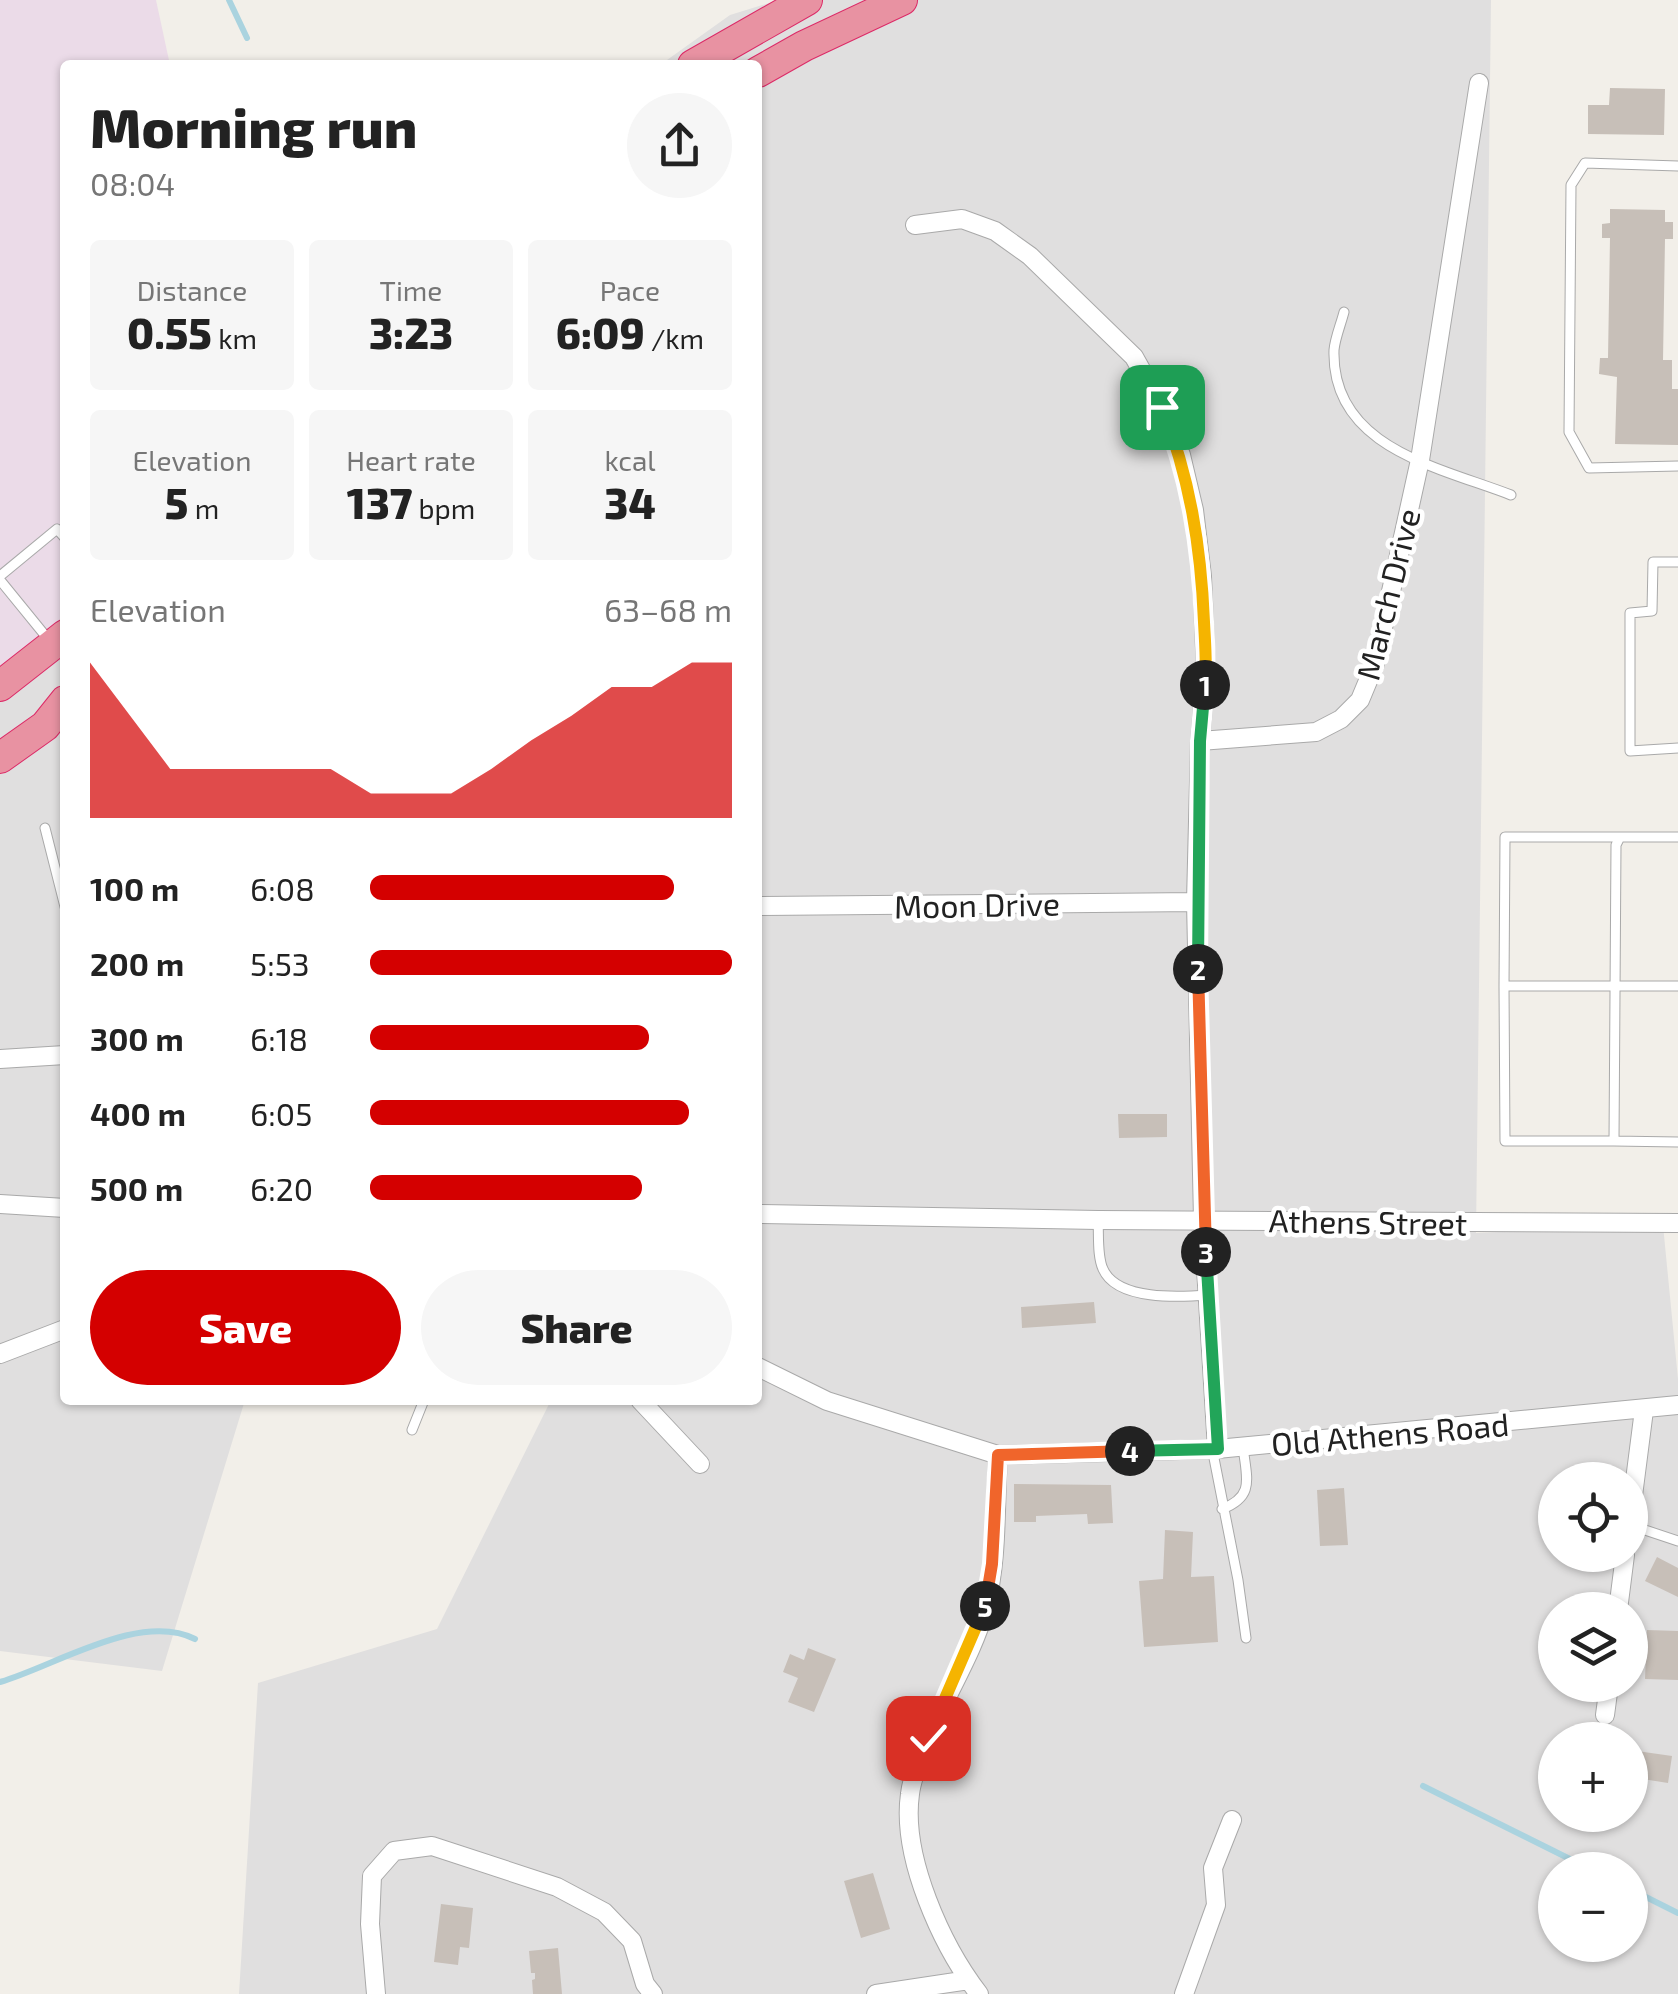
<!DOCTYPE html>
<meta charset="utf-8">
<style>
:root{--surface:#fff;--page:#f6f6f6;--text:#222;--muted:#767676;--accent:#d40000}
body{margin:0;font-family:"Exo 2",sans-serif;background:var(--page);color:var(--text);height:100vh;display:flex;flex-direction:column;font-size:38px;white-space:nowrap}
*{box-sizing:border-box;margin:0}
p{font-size:32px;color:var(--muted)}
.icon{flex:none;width:55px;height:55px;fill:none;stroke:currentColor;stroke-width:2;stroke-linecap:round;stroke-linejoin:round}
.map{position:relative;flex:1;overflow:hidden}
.side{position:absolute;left:60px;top:60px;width:702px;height:1345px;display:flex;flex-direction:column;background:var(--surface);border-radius:10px;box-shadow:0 2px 8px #0004}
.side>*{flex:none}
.controls{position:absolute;left:1538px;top:1462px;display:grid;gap:20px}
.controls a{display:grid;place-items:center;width:110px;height:110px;border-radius:50%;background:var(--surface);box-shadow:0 2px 8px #0004;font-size:50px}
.pin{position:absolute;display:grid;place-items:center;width:85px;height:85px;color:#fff;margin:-42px;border-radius:20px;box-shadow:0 5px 15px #0006}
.km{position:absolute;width:50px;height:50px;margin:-25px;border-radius:50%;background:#222;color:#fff;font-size:28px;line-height:50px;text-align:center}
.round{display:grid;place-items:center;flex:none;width:105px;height:105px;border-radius:52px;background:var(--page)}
.summary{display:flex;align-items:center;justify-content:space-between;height:170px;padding:0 30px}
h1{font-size:55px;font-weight:800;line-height:75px}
.figures{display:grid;grid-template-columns:repeat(3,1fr);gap:15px;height:170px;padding:10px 30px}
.figures div{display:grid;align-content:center;border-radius:10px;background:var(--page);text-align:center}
.figures b{font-size:42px;font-weight:800}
.figures small{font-size:28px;font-weight:400}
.figures p{font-size:28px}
.chart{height:280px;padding:20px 30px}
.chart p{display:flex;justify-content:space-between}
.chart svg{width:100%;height:180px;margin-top:10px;fill:var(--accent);opacity:.7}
.cta{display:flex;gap:20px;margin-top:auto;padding:20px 30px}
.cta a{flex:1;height:115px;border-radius:60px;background:var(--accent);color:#fff;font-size:40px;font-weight:800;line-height:115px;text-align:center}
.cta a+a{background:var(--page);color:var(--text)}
ul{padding:0 30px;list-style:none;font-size:32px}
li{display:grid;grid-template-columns:160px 120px 1fr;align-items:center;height:75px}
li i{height:25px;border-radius:12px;background:var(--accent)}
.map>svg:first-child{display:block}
</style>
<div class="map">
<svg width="1678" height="1994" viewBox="0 0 1678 1994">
<rect width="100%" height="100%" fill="#f2efe9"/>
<!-- residential -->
<path fill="#e0dfdf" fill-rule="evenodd" d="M 779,0 L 1491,0 L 1476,1233 L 1663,1225 L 1678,1379 L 1678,1994 L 239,1994 L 258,1683 L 437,1629 L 551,1400 L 758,1400 L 758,65 L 660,65 L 730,15 ZM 1555,1480 L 1630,1480 L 1630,1555 L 1555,1555 ZM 1555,1610 L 1630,1610 L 1630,1685 L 1555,1685 ZM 1555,1740 L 1630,1740 L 1630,1815 L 1555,1815 ZM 1555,1870 L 1630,1870 L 1630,1945 L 1555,1945 Z
M 65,642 L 65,1400 L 245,1400 L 162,1671 L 0,1651 L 0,691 Z"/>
<!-- industrial -->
<path fill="#ebdbe8" d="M 0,0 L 156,0 L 170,65 L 65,65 L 65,642 L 0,691 Z"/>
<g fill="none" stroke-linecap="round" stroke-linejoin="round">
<!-- stream -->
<path stroke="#aad3df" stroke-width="6" d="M 229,0 L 247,38
M 0,1682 C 55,1666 140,1611 195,1639
M 1423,1786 L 1592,1870
M 1630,1889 L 1678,1913"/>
</g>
<!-- building -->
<path fill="#c7bfb8" d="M 1610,88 L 1665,89 L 1664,135 L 1588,134 L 1588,105 L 1609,105 Z
M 1610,209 L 1665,210 L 1665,222 L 1673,222 L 1673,239 L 1665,239 L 1663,360 L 1672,360 L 1672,389 L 1678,389 L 1678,445 L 1615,444 L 1617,377 L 1599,374 L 1600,358 L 1608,358 L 1610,238 L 1602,238 L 1602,224 L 1610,223 Z
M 1118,1114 L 1167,1114 L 1167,1137 L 1119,1138 Z
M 1094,1302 L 1096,1323 L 1022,1328 L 1021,1307 Z
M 1014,1484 L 1111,1485 L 1113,1523 L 1088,1524 L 1087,1514 L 1036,1516 L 1036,1522 L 1014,1522 Z
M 1344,1488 L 1348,1545 L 1320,1546 L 1317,1490 Z
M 1165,1530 L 1193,1532 L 1191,1577 L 1214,1576 L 1218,1642 L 1144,1647 L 1139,1581 L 1163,1579 Z
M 1657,1557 L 1678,1568 L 1678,1597 L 1645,1581 Z
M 1647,1630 L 1678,1631 L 1678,1680 L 1645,1679 Z
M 808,1648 L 836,1659 L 814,1712 L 788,1702 L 798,1678 L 783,1672 L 790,1654 L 804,1660 Z
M 1630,1750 L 1672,1756 L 1668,1783 L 1630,1777 Z
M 873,1873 L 890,1929 L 861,1938 L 844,1881 Z
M 441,1904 L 473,1908 L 469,1948 L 460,1947 L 458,1965 L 434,1962 Z
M 558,1948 L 562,1994 L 533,1994 L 532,1980 L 535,1979 L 535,1973 L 531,1973 L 529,1951 Z"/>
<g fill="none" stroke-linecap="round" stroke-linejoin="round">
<!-- lane casing -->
<g stroke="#a9a9a9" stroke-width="11">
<path id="lane" d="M 1678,166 L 1585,163 L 1571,185 L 1569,432 L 1589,468 L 1678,466
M 1344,312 C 1341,324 1335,338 1334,350 C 1331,448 1439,467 1511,495
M 1678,562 L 1653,562 L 1652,611 L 1630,613 L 1630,751 L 1678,748
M 0,576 L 57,529 L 65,538
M 0,580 L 48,639
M 45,828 L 65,907
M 1678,837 L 1620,837 L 1616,845 L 1614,1141 L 1678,1142
M 1504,986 L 1505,837 L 1620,837
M 1614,1141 L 1505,1141 L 1504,986 L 1678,986
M 1098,1220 C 1099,1235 1097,1256 1103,1269 C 1117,1301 1180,1297 1208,1295
M 412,1430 L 424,1400
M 1212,1448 L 1238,1580 L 1246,1638
M 1222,1509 C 1256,1496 1246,1477 1243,1446
M 1630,1525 L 1678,1541"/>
</g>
<!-- street casing -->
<g stroke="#a9a9a9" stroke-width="20">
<path id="street" d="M 915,225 L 962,219 L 995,231 L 1030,256 L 1134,357 L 1162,407 L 1181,455 L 1194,510 L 1202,576 L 1206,673 L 1200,741 L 1196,902 L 1203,1219 L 1217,1449
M 1200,741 L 1316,732 L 1341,719 L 1360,700 L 1375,664 L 1420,460 L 1479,83
M 758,906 L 1196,902
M 0,1059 L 65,1055
M 0,1204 L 65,1208
M 758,1214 L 1098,1220 L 1678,1223
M 0,1354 L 65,1329
M 758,1367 L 827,1401 L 998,1455 L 1217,1449 L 1678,1405
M 640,1400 L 700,1464
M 1630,1519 L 1644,1410
M 1618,1610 L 1625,1555
M 1605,1715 L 1609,1685
M 376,1994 L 370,1924 L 372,1876 L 394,1851 L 432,1846 L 557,1887 L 604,1912 L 632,1941 L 645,1984 L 653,1994
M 876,1994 L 969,1980
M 979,1994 C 942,1946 901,1857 910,1794 C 912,1776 922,1753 929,1736 C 946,1694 973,1653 985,1609 C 998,1560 995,1505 998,1455
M 1184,1994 L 1216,1905 L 1213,1868 L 1232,1820"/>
</g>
<!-- highway casing -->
<g stroke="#dc2a67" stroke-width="32">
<path id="highway" d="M 693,65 L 807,0
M 758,72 L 804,46 L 902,0
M 0,686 L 65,635
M 0,758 L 45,726 L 65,701"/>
</g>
<!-- lane -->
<use href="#lane" stroke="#fff" stroke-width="9"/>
<!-- street -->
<use href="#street" stroke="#fff" stroke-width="18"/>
<!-- highway -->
<use href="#highway" stroke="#e892a2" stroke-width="30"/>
</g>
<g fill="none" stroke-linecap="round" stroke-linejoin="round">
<!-- split-1 casing -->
<g stroke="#fff" stroke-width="20">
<path id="split-1" d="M 1162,407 C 1190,478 1201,547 1204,622 C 1205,643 1207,664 1205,685"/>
</g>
<!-- split-2 casing -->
<g stroke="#fff" stroke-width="20">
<path id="split-2" d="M 1198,969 L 1200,741 L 1205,685"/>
</g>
<!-- split-3 casing -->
<g stroke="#fff" stroke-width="20">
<path id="split-3" d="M 1198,969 L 1206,1252"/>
</g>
<!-- split-4 casing -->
<g stroke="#fff" stroke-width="20">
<path id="split-4" d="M 1130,1451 L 1218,1449 L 1206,1252"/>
</g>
<!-- split-5 casing -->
<g stroke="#fff" stroke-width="20">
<path id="split-5" d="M 985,1606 L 992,1564 L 998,1455 L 1130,1451"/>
</g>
<!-- split-6 casing -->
<g stroke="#fff" stroke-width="20">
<path id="split-6" d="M 928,1738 L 985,1606"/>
</g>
<!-- split-1 -->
<use href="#split-1" stroke="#f5b400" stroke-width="12"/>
<!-- split-2 -->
<use href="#split-2" stroke="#22a559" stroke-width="12"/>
<!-- split-3 -->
<use href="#split-3" stroke="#f0652b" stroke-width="12"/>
<!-- split-4 -->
<use href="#split-4" stroke="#22a559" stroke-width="12"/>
<!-- split-5 -->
<use href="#split-5" stroke="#f0652b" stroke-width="12"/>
<!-- split-6 -->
<use href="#split-6" stroke="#f5b400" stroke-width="12"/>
</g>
<g text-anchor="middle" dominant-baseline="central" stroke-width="9" stroke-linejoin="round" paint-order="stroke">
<!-- street labels -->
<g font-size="32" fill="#222" stroke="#fff">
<text transform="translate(1387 594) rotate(-76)">March Drive</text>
<text transform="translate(977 904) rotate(-1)">Moon Drive</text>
<text transform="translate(1368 1221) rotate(1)">Athens Street</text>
<text transform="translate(1390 1433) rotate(-5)">Old Athens Road</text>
</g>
</g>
</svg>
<div class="controls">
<a><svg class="icon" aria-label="locate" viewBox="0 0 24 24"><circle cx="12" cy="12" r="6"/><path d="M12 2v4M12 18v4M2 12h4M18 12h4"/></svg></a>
<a><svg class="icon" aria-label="layers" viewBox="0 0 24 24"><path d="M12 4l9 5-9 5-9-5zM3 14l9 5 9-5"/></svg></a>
<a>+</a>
<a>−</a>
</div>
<div class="pin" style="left:1162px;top:407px;background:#1e9e55"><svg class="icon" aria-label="arrive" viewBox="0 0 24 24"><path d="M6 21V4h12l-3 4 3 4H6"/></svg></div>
<div class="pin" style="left:928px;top:1738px;background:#d93025"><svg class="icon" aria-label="check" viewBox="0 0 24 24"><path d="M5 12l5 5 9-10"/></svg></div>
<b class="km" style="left:1205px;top:685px">1</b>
<b class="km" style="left:1198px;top:969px">2</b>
<b class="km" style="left:1206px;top:1252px">3</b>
<b class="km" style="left:1130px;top:1451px">4</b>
<b class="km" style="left:985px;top:1606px">5</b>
<section class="side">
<div class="summary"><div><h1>Morning run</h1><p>08:04</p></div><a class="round"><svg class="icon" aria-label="share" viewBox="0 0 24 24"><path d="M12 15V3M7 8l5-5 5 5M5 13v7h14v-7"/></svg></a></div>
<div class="figures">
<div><p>Distance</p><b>0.55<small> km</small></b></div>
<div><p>Time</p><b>3:23</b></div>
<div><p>Pace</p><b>6:09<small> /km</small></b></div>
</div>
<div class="figures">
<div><p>Elevation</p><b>5<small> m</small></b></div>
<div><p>Heart rate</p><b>137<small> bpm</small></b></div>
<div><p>kcal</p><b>34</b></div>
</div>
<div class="chart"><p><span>Elevation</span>63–68 m</p>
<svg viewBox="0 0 160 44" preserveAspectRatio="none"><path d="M0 44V6L10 19L20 32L30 32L40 32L50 32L60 32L70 38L80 38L90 38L100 32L110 25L120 19L130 12L140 12L150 6L160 6V44z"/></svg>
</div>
<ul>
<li><b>100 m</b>6:08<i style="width:84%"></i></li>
<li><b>200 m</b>5:53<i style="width:100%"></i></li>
<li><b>300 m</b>6:18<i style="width:77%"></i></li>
<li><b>400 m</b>6:05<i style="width:88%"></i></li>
<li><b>500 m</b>6:20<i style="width:75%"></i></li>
</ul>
<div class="cta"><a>Save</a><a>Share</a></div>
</section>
</div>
